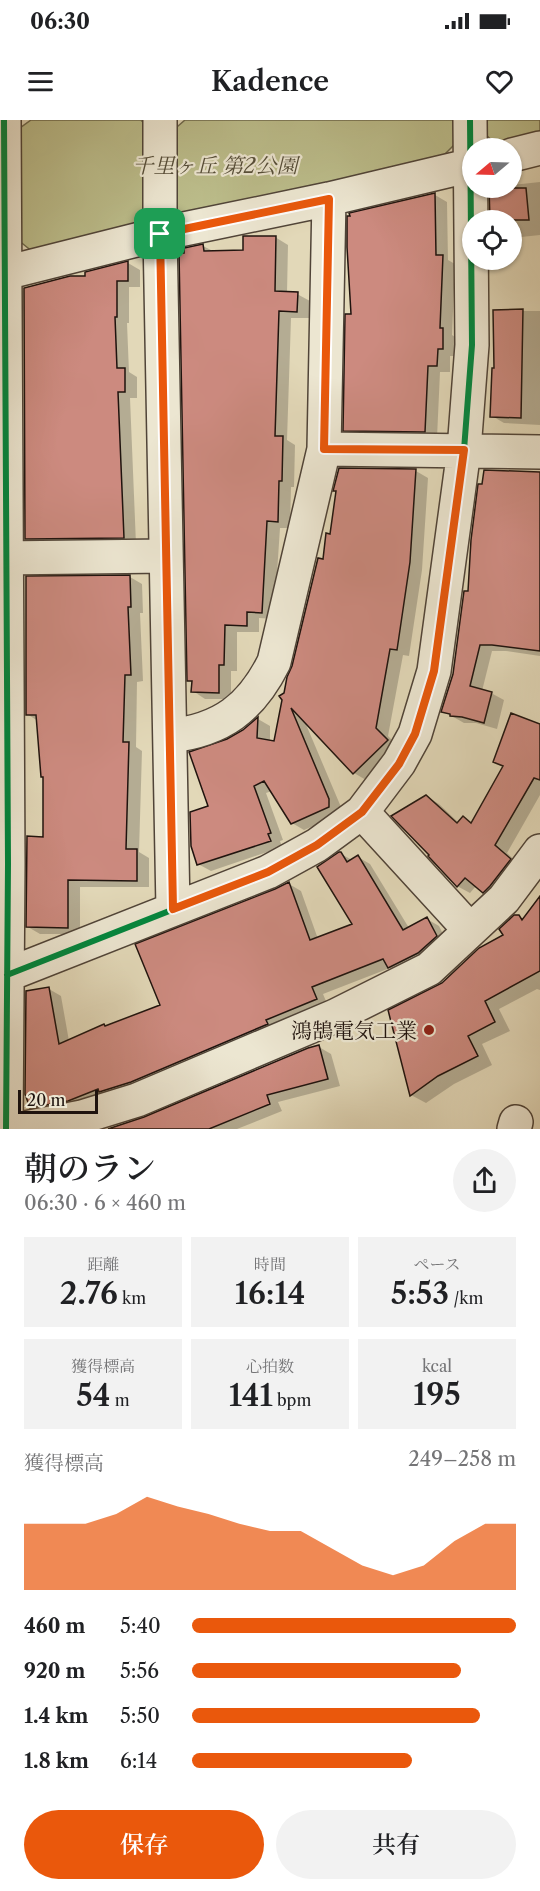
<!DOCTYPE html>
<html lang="ja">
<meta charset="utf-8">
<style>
:root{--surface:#fff;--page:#f2f2f2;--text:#202124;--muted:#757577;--accent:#ea580c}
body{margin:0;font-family:"Libre Caslon Text","Noto Serif JP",serif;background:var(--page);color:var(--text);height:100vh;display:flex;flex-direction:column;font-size:22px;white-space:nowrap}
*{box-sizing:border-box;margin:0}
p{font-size:20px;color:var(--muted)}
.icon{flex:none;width:33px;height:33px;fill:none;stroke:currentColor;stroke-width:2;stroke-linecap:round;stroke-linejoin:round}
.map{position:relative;height:1009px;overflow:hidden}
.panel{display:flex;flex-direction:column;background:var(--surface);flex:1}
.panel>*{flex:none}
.needle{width:39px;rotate:251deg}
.buttons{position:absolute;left:462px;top:18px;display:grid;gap:12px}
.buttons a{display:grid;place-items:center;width:60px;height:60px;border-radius:50%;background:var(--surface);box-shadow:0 2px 4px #0004;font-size:30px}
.scale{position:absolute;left:18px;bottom:15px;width:80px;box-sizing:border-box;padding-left:6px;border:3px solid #1f130e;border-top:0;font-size:16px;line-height:21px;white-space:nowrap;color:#1f130e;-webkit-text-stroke:4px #ece6d1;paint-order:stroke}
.pin{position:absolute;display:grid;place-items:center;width:51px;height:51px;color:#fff;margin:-26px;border-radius:12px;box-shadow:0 3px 9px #0006}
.round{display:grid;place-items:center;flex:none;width:63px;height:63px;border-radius:32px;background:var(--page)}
.head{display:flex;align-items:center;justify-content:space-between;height:102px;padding:0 24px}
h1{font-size:33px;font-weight:600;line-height:45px}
.metrics{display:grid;grid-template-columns:repeat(3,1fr);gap:9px;height:102px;padding:6px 24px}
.metrics div{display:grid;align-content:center;border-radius:0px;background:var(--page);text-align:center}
.metrics b{font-size:30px;font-weight:600}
.metrics small{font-size:16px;font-weight:400}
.metrics p{font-size:16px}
.chart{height:168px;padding:12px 24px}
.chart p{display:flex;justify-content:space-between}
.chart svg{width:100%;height:108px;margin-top:6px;fill:var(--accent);opacity:.7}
.cta{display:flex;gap:12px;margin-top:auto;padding:12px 24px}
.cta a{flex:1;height:69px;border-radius:36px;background:var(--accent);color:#fff;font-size:24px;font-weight:600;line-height:69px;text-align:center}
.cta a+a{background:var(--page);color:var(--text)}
ul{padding:0 24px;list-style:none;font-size:20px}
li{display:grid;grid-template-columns:96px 72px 1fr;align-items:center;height:45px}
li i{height:15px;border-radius:8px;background:var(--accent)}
.status{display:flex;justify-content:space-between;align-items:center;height:42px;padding:0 30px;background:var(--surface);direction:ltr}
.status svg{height:16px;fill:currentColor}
header{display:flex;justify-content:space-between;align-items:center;height:78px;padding:0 24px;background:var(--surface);font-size:27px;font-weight:600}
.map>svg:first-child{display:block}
</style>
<div class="status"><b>06:30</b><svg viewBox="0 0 49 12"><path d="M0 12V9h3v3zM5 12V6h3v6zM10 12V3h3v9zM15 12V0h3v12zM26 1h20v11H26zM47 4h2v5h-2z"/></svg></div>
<header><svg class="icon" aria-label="menu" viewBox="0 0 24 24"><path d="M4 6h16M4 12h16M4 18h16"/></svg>Kadence<svg class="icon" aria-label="heart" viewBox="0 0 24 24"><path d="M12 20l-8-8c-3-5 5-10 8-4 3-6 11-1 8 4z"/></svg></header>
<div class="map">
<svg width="540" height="1009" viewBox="0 0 540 1009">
<rect width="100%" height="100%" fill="#e2d8b8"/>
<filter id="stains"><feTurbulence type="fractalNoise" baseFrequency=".00333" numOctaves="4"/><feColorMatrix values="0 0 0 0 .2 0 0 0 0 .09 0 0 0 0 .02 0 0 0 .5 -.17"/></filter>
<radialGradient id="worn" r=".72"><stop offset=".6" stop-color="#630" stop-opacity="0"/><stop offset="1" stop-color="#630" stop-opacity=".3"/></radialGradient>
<!-- green -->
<path fill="#bbbc8a" stroke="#6d684c" stroke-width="1.5" d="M 31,0 L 141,0 L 150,10 L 150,94 L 136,110 L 33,132 L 18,120 L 20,8 Z
M 185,0 L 454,0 L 454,25 L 440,39 L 185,96 L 172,90 L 170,13 Z
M 485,0 L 540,0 L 540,15 L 499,27 L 486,15 Z"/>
<!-- shadow -->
<path fill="#0003" d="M 540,62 L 540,115 L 512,118 L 512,100 L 492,100 L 491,68 L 512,68 L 512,65 Z
M 435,75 L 447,82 L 448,140 L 455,144 L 452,215 L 455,217 L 455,236 L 450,236 L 450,252 L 440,252 L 437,318 L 357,317 L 345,310 L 353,196 L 351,95 Z
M 275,117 L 288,125 L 287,173 L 297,174 L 310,181 L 309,198 L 291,198 L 287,320 L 295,325 L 294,367 L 291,367 L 290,408 L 280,408 L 274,499 L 259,498 L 259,512 L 237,512 L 237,551 L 231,551 L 231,579 L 205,579 L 193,571 L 193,563 L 189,560 L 203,126 L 215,132 L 244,131 Z
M 128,143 L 140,150 L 140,167 L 129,167 L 129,203 L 127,203 L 129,252 L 137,257 L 137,278 L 130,278 L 136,424 L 39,425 L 27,418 L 86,158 Z
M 494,191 L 540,191 L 540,305 L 504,303 L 492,296 L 495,250 Z
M 416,351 L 428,358 L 422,450 L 409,536 L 403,535 L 388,616 L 400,628 L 366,660 L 354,653 L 305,602 L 341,687 L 341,694 L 304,710 L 292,703 L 272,671 L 266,673 L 283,720 L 280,721 L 282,727 L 211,751 L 198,744 L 210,687 L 228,621 L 258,599 L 270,606 L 270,622 L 275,622 L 285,574 L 332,416 Z
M 540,352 L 540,536 L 506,531 L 492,531 L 482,571 L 491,573 L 504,580 L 497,609 L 476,603 L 464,603 L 443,591 L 454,554 L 469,473 Z
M 130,457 L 142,464 L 143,493 L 140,493 L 143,561 L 137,562 L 136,627 L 142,631 L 139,732 L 149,738 L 149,767 L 80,767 L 80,814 L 40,814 L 28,807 L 44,718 L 44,657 L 38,601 L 27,594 Z
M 540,605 L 540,675 L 507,733 L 522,747 L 496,779 L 476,766 L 470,773 L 457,766 L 426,676 L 439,684 L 459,703 L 463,698 L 473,703 L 504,647 L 494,641 Z
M 341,734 L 352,740 L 358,737 L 370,744 L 409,808 L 427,799 L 439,806 L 448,824 L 402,854 L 390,848 L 323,874 L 328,886 L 144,969 L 44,994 L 32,987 L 49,869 L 61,876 L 69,921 L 162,885 L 289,764 L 301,771 L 318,819 L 354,804 Z
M 540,778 L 540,870 L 537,869 L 499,889 L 510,911 L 482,924 L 492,945 L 454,964 L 426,983 L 411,975 L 442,864 L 505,816 L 519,797 L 524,800 Z
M 319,927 L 331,934 L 340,966 L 278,982 L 282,991 L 237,1009 L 112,1009 L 143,999 Z"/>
<!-- building -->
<path fill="#cc8a7f" stroke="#1f130e" stroke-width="1.5" d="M 489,68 L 526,68 L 529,100 L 490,100 Z
M 435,73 L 436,135 L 443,135 L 440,208 L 443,208 L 443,229 L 438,229 L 437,246 L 428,246 L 425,312 L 343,311 L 345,194 L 351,194 L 347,127 L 347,96 L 350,96 L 349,93 Z
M 243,116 L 276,116 L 275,171 L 298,172 L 297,192 L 279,191 L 275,316 L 283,316 L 282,361 L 279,361 L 278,402 L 267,401 L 262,493 L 247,492 L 247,506 L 225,505 L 224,545 L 219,545 L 219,573 L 191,572 L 192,561 L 187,561 L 179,133 L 184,133 L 184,128 L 203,124 L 204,131 L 243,130 Z
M 128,141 L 128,161 L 117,161 L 117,197 L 115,197 L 117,248 L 125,248 L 125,272 L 118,272 L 124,418 L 25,419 L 24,168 L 70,156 L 85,156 L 85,152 Z
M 523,189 L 521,298 L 490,297 L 492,248 L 494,248 L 493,190 Z
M 339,348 L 416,349 L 410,442 L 397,530 L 390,529 L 376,608 L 388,620 L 353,654 L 291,588 L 329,679 L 329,687 L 291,704 L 264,661 L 254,666 L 271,713 L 268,714 L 271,721 L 197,745 L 191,726 L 190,692 L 208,686 L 189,632 L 227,619 L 243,610 L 258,597 L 257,618 L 274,621 L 282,580 L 279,576 L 284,573 L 287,557 L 292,546 L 318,438 L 323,439 L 326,413 L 330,414 L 336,371 L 333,371 Z
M 484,350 L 540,352 L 540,531 L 492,525 L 480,525 L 470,566 L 492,572 L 484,603 L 462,597 L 450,596 L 450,594 L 441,592 L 453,554 L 464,471 L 468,471 L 471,420 L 478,364 L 482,364 Z
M 130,455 L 131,487 L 128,487 L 131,555 L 125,555 L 123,622 L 129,622 L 126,729 L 137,729 L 137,761 L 68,760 L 68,808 L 26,807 L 27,716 L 43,717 L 43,657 L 41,657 L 36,595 L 26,595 L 26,456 Z
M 511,593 L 540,604 L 540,660 L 534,658 L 495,725 L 511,739 L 490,766 L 483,773 L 465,758 L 457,767 L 428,736 L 429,735 L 391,696 L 426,675 L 457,703 L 463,696 L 471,703 L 503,646 L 493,642 Z
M 339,732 L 341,732 L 347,742 L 358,735 L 403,810 L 427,797 L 437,816 L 418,833 L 388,848 L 383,839 L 312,867 L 317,879 L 266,900 L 268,904 L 131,962 L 99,972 L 98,969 L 68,981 L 30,988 L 25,974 L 26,871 L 49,867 L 59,924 L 104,904 L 105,906 L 160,885 L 135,824 L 275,769 L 289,762 L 310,820 L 352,804 L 317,747 Z
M 540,776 L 540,851 L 485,881 L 495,902 L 468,916 L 478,936 L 438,956 L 410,976 L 388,890 L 442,863 L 479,828 L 503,815 L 499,809 L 514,795 L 519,795 L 522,800 Z
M 319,925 L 328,959 L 267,975 L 270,984 L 209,1009 L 108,1009 L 144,997 L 308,928 Z"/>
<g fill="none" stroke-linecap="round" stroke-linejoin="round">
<!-- minor casing -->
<g stroke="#504438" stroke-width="36">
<path id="minor" d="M 4,0 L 8,744 L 6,1009
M 160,0 L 160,114 L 173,789
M 512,35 L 540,28
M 5,153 L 160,114 L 329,79 L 472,45
M 324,329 L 540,332
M 0,438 L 166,436
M 170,616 C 222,610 251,588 274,542 L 324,329 L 329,79
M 362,692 L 470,810
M 7,855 L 268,752 L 317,725 L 362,692 L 399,643 L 415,614 L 434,551 L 464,330 L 472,225 L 470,0
M 20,1009 L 82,997 L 137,980 L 335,896 L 429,849 L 504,779 L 540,731
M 514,1009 L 516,1002"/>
</g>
<!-- minor -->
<use href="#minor" stroke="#ece6d1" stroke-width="33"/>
<!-- cycleway casing -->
<g stroke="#ece6d1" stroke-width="10">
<path id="cycleway" d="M 4,0 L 8,744 L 6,1009
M 7,855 L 268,752 L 317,725 L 362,692 L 399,643 L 415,614 L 434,551 L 464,330 L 472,225 L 470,0"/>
</g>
<!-- cycleway -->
<use href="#cycleway" stroke="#00873e" stroke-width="6"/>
</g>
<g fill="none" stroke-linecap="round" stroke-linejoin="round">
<!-- route casing -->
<g stroke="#fff" stroke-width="12">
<path id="route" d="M 329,79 L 324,329 L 464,330 L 434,551 L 415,614 L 399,644 L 362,692 L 317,725 L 268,752 L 173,789 L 160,114 Z"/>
</g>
<!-- route -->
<use href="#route" stroke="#ea580c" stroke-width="8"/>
</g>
<!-- markers -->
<circle fill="#8f2418" stroke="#ece6d1" stroke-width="2" cx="429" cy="910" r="6"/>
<g text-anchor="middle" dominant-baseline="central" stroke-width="4.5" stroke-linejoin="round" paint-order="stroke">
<!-- park labels -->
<g font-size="21" font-style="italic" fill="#564e39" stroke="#ece6d1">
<text x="215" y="45">千里ヶ丘 第2公園</text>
</g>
<!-- poi labels -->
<g font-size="21" fill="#1f130e" stroke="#ece6d1" text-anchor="end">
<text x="417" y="910">鴻鵠電気工業</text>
</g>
</g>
<rect width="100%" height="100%" filter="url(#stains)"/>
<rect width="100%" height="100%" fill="url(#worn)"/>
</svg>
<div class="buttons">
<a><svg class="needle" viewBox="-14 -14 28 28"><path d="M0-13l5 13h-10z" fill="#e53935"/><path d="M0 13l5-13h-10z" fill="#757577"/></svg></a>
<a><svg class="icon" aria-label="locate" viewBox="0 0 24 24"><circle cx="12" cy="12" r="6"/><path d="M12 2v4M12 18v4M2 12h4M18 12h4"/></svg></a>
</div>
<div class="scale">20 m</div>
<div class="pin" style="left:160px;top:114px;background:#1e9e55"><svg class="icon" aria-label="arrive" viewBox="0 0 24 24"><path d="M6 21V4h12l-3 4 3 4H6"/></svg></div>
</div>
<section class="panel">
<div class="head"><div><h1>朝のラン</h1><p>06:30 · 6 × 460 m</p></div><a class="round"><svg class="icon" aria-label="share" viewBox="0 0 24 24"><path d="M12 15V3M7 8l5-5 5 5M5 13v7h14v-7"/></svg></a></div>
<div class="metrics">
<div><p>距離</p><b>2.76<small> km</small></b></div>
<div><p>時間</p><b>16:14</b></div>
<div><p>ペース</p><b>5:53<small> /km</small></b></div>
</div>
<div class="metrics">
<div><p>獲得標高</p><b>54<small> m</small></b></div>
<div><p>心拍数</p><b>141<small> bpm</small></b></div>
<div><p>kcal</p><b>195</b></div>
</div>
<div class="chart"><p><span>獲得標高</span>249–258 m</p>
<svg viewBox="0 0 160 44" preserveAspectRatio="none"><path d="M0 44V17L10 17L20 17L30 13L40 6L50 10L60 13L70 17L80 20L90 20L100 27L110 34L120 38L130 34L140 24L150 17L160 17V44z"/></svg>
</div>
<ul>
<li><b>460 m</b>5:40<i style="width:100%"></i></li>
<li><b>920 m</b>5:56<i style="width:83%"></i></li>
<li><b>1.4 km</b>5:50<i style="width:89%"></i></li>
<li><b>1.8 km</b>6:14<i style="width:68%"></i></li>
</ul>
<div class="cta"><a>保存</a><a>共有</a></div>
</section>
